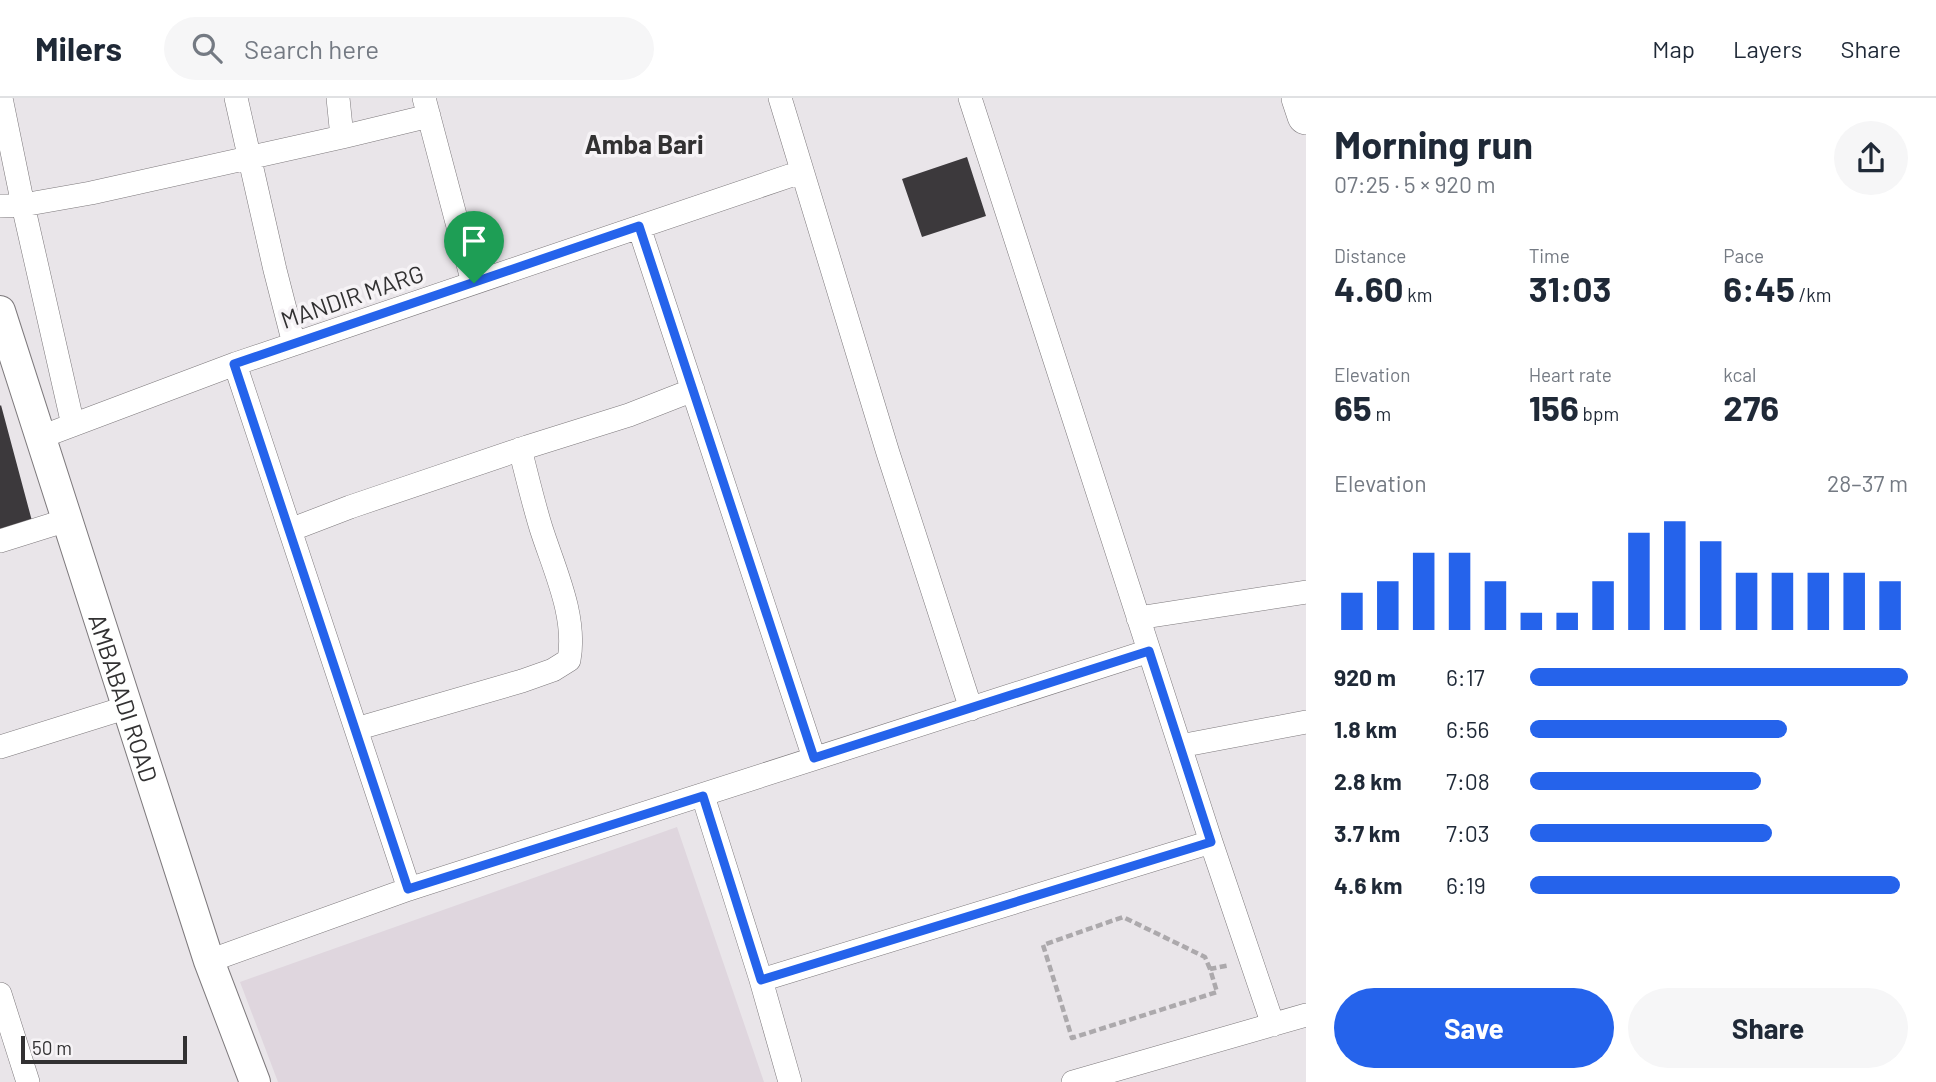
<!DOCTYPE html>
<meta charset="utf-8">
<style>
:root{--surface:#fff;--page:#f6f6f7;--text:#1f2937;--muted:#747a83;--line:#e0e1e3;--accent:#2563eb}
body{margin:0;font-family:Barlow,sans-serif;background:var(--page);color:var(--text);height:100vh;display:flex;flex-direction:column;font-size:26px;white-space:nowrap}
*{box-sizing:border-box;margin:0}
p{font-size:23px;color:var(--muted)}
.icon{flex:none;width:38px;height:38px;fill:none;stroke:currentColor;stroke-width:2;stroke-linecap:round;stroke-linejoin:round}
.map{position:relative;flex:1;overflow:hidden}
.side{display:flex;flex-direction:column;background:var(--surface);width:630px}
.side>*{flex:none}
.scale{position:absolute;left:21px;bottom:18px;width:166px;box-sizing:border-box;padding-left:7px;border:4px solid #323132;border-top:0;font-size:19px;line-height:24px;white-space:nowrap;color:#323132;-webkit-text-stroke:5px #f6f3f6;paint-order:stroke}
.pin{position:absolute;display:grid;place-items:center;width:60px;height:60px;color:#fff;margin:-72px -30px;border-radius:50% 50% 50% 0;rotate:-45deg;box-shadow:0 0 7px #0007}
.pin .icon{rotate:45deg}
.round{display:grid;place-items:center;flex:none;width:74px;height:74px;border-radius:37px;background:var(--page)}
.headline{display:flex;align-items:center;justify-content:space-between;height:119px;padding:0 28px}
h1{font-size:38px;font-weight:700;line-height:52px}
.figures{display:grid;grid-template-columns:repeat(3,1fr);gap:10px;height:119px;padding:7px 28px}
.figures div{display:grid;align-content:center}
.figures b{font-size:35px;font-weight:700}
.figures small{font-size:19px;font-weight:400}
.figures p{font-size:19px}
.chart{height:196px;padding:14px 28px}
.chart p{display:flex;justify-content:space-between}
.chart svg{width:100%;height:126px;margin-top:7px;stroke:var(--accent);stroke-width:6}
.primary-button{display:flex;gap:14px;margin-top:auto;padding:14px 28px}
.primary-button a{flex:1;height:80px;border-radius:42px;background:var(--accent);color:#fff;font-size:28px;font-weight:700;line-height:80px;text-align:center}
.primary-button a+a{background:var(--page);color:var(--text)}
ul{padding:0 28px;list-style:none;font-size:23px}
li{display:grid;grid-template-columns:112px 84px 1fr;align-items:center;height:52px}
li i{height:18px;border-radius:9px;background:var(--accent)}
header{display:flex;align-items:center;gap:42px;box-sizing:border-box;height:98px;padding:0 35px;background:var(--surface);border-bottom:2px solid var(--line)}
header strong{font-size:33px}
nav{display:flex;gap:38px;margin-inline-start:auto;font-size:24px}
.search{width:490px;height:63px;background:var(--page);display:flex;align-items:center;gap:18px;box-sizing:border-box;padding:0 24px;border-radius:38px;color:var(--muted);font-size:26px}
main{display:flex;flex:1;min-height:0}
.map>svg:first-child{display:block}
</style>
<header>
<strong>Milers</strong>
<div class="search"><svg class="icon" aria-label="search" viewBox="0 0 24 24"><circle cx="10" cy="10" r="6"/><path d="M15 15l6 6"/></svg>Search here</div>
<nav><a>Map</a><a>Layers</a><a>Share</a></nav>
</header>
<main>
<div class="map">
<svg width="1306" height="984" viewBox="0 0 1306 984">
<rect width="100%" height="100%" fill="#e9e5e9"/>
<!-- built -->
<path fill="#dfd6de" d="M 677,729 L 764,984 L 278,984 L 240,884 Z"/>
<!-- building -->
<path fill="#3c393c" d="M 967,59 L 986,118 L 922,139 L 902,81 Z
M 1,307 L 32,423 L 0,431 L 0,308 Z"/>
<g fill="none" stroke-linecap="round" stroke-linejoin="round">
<!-- minor casing -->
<g stroke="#7d797c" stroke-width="24">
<path id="minor" d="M 1,0 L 23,107 L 73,327
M 236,0 L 275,172 L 294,246
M 424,0 L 473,185
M 780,0 L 888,355 L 971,611
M 970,0 L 1211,744 L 1273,927
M 342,39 L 429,18
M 0,108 L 23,107 L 91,95 L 342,39 L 338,0
M 639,129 L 814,660
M 235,266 L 409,791
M 41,339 L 235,266 L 801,74
M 290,432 L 350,409 L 527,349 L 629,317 L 693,292
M 0,443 L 67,422
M 1138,520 L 1306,494
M 356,631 L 522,583 L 553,572 L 569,562 C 577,518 554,471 541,430 C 533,404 527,378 520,351
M 1180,648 L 1306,624
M 0,649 L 128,609
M 703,698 L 761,882 L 790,984
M 209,863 L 409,791 L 1149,553
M 761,882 L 1211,744
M 0,896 L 28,984
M 1073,984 L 1306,917"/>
</g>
<!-- tertiary casing -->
<g stroke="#7d797c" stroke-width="32">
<g id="tertiary">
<path id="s1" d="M 0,213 L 209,863 L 255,984"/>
</g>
</g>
<!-- primary casing -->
<g stroke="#7d797c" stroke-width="38">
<path id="primary" d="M 1300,0 L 1306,18"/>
</g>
<!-- path -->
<path stroke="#aca9ac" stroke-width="4.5" stroke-dasharray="7 3.5" stroke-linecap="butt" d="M 1210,871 L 1205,859 L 1123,819 L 1043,847 L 1072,940 L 1217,894 L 1210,871 L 1230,867"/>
<!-- minor -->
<use href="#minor" stroke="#fff" stroke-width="23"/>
<!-- tertiary -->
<use href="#tertiary" stroke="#fff" stroke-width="30"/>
<!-- primary -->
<use href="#primary" stroke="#fff" stroke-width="37"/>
</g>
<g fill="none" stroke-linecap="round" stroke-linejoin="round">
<!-- route casing -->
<g stroke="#fff" stroke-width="14">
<path id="route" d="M 639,128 L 814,660 L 1149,553 L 1211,744 L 761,882 L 703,698 L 408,791 L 234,266 Z"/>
</g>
<!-- route -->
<use href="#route" stroke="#2563eb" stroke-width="9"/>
</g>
<g text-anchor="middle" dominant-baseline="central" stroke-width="7" stroke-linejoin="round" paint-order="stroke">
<!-- street labels -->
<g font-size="24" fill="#323132" stroke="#f6f3f6">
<text transform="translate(352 198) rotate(-19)">MANDIR MARG</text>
<text stroke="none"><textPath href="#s1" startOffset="406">AMBABADI ROAD</textPath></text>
</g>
<!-- neighbourhood labels -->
<g font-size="26" font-weight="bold" fill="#323132" stroke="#f6f3f6">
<text x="644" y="45">Amba Bari</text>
</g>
</g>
</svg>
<div class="scale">50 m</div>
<div class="pin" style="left:474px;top:185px;background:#1e9e55"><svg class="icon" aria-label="arrive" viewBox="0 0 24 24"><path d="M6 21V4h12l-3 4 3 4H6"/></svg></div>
</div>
<section class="side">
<div class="headline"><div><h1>Morning run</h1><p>07:25 · 5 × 920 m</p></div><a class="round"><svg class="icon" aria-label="share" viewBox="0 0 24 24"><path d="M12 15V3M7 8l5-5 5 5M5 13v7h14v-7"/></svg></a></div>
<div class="figures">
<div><p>Distance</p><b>4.60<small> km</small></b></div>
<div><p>Time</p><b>31:03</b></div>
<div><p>Pace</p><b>6:45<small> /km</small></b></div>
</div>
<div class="figures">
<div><p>Elevation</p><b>65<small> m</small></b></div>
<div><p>Heart rate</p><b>156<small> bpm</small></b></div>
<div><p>kcal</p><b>276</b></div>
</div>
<div class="chart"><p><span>Elevation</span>28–37 m</p>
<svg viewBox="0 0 160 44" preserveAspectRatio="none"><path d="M5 44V31M15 44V27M25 44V17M35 44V17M45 44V27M55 44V38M65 44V38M75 44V27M85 44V10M95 44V6M105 44V13M115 44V24M125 44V24M135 44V24M145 44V24M155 44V27"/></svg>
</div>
<ul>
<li><b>920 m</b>6:17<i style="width:100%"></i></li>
<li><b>1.8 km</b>6:56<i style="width:68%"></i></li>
<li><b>2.8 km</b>7:08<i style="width:61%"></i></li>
<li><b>3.7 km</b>7:03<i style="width:64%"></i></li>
<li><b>4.6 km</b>6:19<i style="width:98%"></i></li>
</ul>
<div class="primary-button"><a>Save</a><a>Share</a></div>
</section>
</main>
